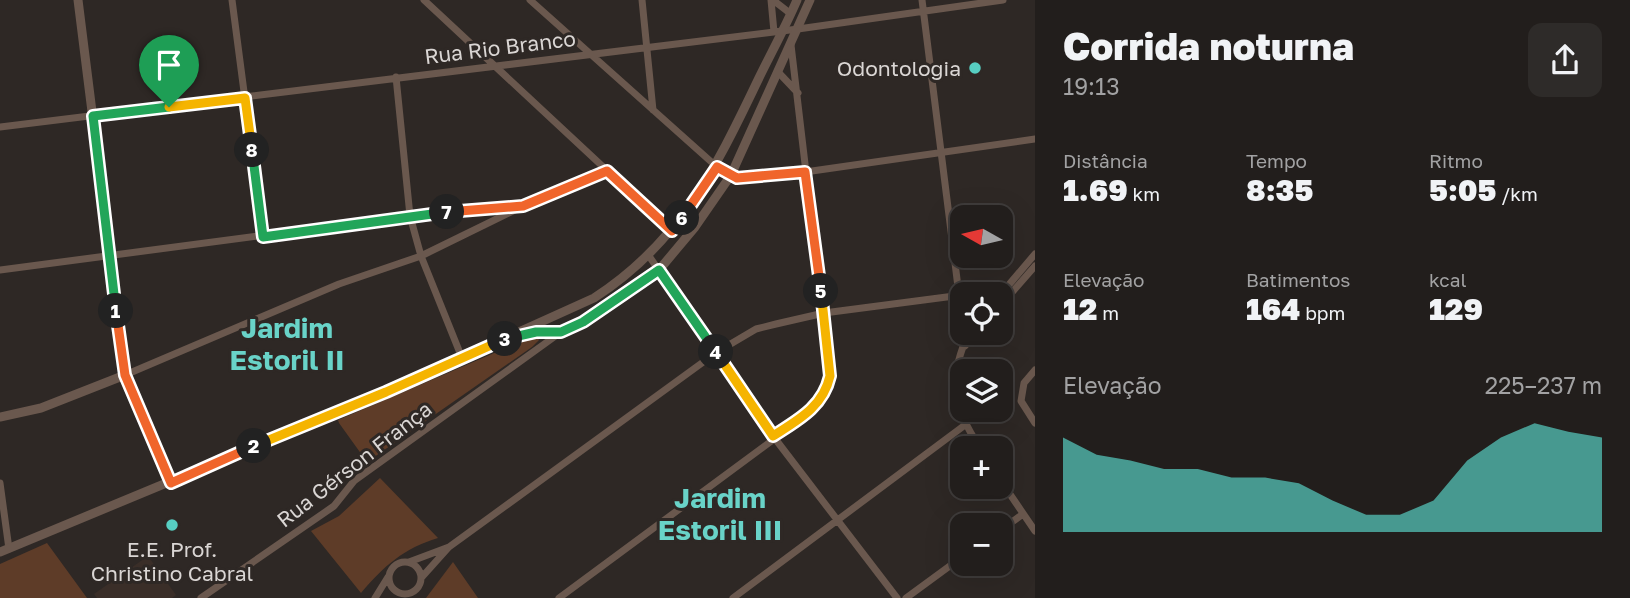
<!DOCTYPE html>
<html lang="pt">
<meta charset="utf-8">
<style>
:root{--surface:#221e1c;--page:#2e2b29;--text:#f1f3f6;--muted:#a2a2a3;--line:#3f3c3b;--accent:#57cec2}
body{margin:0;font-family:"Golos Text",sans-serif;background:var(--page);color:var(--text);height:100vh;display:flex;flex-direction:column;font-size:26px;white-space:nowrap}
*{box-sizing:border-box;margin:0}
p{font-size:23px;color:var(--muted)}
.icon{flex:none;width:38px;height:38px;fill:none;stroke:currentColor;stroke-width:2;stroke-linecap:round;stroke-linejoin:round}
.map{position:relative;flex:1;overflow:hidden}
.side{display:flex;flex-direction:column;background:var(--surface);width:595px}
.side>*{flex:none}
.needle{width:46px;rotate:278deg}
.tools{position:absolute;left:950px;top:205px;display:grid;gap:14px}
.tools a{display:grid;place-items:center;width:63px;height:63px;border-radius:14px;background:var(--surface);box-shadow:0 7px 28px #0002,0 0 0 2px var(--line);font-size:35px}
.pin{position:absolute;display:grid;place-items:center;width:60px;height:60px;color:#fff;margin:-72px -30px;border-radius:50% 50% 50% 0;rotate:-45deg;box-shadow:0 0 7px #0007}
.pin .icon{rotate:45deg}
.km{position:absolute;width:35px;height:35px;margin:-18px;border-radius:50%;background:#222;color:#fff;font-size:19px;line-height:35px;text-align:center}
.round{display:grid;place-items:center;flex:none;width:74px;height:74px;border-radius:14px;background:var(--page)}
.overview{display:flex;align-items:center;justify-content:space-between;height:119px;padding:0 28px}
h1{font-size:38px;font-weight:800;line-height:52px}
.figures{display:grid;grid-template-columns:repeat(3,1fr);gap:10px;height:119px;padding:7px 28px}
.figures div{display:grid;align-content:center}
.figures b{font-size:30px;font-weight:800}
.figures small{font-size:19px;font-weight:400}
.figures p{font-size:19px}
.chart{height:196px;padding:14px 28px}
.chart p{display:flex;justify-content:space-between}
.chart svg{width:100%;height:126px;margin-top:7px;fill:var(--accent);opacity:.7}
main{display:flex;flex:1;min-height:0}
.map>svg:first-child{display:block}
</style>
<main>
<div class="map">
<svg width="1035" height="598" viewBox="0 0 1035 598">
<rect width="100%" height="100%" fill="#2e2825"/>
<!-- built -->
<path fill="#3a2e28" d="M 148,556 L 176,595 L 172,598 L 97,598 L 94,594 Z"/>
<!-- green -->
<path fill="#5e3c28" d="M 536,335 L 539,340 L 532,347 L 367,462 L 339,423 L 338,420 Z
M 380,478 L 438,538 C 404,548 384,566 361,593 L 311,531 L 339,516 Z
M 47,543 L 87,598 L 0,598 L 0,564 Z
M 453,562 L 478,598 L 426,598 Z"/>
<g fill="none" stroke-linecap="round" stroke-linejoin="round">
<!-- minor -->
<path stroke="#6a584e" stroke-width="7" d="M 232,0 L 263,237
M 424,0 L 672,231
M 530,0 L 717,167 L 737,178 L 805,172 L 1035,139
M 642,0 L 653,110
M 771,0 L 774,32
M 773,0 L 791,14
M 922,0 L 959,295 L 962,304
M 779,73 L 798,93
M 396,77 L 410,216 L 421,256 L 462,358
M 0,127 L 798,29 L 1003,0
M 649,256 L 773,436 L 897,598
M 0,270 L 410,216 L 523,206
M 969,294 L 1007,289
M 1001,294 L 1035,254
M 1001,305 L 1035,266
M 969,332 C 947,381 952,404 980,448
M 965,346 L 977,332
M 1035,370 L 1024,383 L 1021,401 L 1035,423
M 125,375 L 339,284 L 421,256 L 523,206 L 607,171
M 1001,481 L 1035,531
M 0,483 L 9,549
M 1001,530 L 1023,514
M389 578a16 16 0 1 1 32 0a16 16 0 1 1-32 0Z
M 409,562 L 449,547 L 717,352 L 756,329 L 776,324 L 824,313 L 962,295
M 422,577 L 448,548
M 201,598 L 334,506 L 354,481 L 561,332
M 375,598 L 388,577
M 559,598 L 808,414 L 821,401 L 830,376 L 791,45
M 733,598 L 965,425
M 906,598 L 962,557"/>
<!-- tertiary -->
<path stroke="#6a584e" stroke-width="9" d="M 78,0 L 125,375 L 171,483
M 520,335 L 561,332 L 583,322 L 659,270 L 695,227 L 731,175 L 810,0
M 0,417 L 41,408 L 125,375
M 0,552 L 386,392 L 594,298 C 678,244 715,170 757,82 C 770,55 785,28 797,0"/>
</g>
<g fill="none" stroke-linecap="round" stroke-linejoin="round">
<!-- split-1 casing -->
<g stroke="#fff" stroke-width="14">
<path id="split-1" d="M 116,311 L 93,116 L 169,107"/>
</g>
<!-- split-2 casing -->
<g stroke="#fff" stroke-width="14">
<path id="split-2" d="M 116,311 L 125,375 L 171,483 L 254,446"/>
</g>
<!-- split-3 casing -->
<g stroke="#fff" stroke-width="14">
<path id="split-3" d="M 254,446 L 386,392 L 505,339"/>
</g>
<!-- split-4 casing -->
<g stroke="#fff" stroke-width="14">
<path id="split-4" d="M 505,339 L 536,332 L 561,332 L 583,322 L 659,270 L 716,352"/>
</g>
<!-- split-5 casing -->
<g stroke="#fff" stroke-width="14">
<path id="split-5" d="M 716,352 L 773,436 C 798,420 823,407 830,376 L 821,291"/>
</g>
<!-- split-6 casing -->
<g stroke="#fff" stroke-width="14">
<path id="split-6" d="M 682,218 L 717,167 L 737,178 L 805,172 L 821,291"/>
</g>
<!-- split-7 casing -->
<g stroke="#fff" stroke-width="14">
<path id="split-7" d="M 447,212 L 523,206 L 607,171 L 672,231 L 682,218"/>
</g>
<!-- split-8 casing -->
<g stroke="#fff" stroke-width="14">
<path id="split-8" d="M 252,150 L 263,237 L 447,212"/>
</g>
<!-- split-9 casing -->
<g stroke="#fff" stroke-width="14">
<path id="split-9" d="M 169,107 L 245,98 L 252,150"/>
</g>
<!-- split-1 -->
<use href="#split-1" stroke="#22a559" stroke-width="9"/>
<!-- split-2 -->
<use href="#split-2" stroke="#f0652b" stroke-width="9"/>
<!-- split-3 -->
<use href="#split-3" stroke="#f5b400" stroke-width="9"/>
<!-- split-4 -->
<use href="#split-4" stroke="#22a559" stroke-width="9"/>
<!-- split-5 -->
<use href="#split-5" stroke="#f5b400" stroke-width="9"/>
<!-- split-6 -->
<use href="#split-6" stroke="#f0652b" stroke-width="9"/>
<!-- split-7 -->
<use href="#split-7" stroke="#f0652b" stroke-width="9"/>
<!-- split-8 -->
<use href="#split-8" stroke="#22a559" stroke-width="9"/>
<!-- split-9 -->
<use href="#split-9" stroke="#f5b400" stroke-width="9"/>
</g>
<!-- markers -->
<g fill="#57cec2" stroke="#2e2825" stroke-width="2.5">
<circle cx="975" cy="68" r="7"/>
<circle cx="172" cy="525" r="7"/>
</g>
<g text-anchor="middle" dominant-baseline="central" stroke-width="6" stroke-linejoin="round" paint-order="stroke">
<!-- street labels -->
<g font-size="21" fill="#dad6d4" stroke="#2e2825">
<text transform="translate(500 47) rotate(-7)">Rua Rio Branco</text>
<text transform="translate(354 464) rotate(-38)">Rua Gérson França</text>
</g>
<!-- poi labels -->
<g font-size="21" fill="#dad6d4" stroke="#2e2825" text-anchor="end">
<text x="961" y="68">Odontologia</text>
<text x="172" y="549" text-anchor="middle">E.E. Prof.<tspan x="172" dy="24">Christino Cabral</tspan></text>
</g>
<!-- district labels -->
<g font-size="28" font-weight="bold" fill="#69d3c8" stroke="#2e2825">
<text x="287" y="327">Jardim<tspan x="287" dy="32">Estoril II</tspan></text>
<text x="720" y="497">Jardim<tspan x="720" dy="32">Estoril III</tspan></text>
</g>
</g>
</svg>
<div class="tools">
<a><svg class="needle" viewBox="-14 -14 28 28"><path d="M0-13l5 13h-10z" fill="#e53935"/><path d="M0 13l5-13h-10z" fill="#a2a2a3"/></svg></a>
<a><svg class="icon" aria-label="locate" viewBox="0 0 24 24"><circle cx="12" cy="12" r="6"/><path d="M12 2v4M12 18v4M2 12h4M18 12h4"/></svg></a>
<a><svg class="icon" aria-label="layers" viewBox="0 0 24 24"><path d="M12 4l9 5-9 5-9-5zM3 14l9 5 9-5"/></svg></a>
<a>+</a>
<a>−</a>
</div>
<div class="pin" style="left:169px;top:107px;background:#1e9e55"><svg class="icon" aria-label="arrive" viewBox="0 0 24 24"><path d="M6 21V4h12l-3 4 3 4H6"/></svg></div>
<b class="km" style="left:116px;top:311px">1</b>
<b class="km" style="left:254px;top:446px">2</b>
<b class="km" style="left:505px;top:339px">3</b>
<b class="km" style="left:716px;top:352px">4</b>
<b class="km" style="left:821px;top:291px">5</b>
<b class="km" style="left:682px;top:218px">6</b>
<b class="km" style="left:447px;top:212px">7</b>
<b class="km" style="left:252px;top:150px">8</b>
</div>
<section class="side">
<div class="overview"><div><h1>Corrida noturna</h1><p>19:13</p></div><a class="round"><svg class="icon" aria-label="share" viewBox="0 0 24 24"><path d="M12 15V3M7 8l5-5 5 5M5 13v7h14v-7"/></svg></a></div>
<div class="figures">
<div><p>Distância</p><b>1.69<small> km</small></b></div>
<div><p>Tempo</p><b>8:35</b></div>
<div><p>Ritmo</p><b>5:05<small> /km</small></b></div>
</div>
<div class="figures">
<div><p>Elevação</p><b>12<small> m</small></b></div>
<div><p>Batimentos</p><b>164<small> bpm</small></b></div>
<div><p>kcal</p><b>129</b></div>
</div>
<div class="chart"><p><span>Elevação</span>225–237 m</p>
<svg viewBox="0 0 160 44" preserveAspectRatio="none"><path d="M0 44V11L10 17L20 19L30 22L40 22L50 25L60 25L70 27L80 33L90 38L100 38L110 33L120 19L130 11L140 6L150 9L160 11V44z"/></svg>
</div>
</section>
</main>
